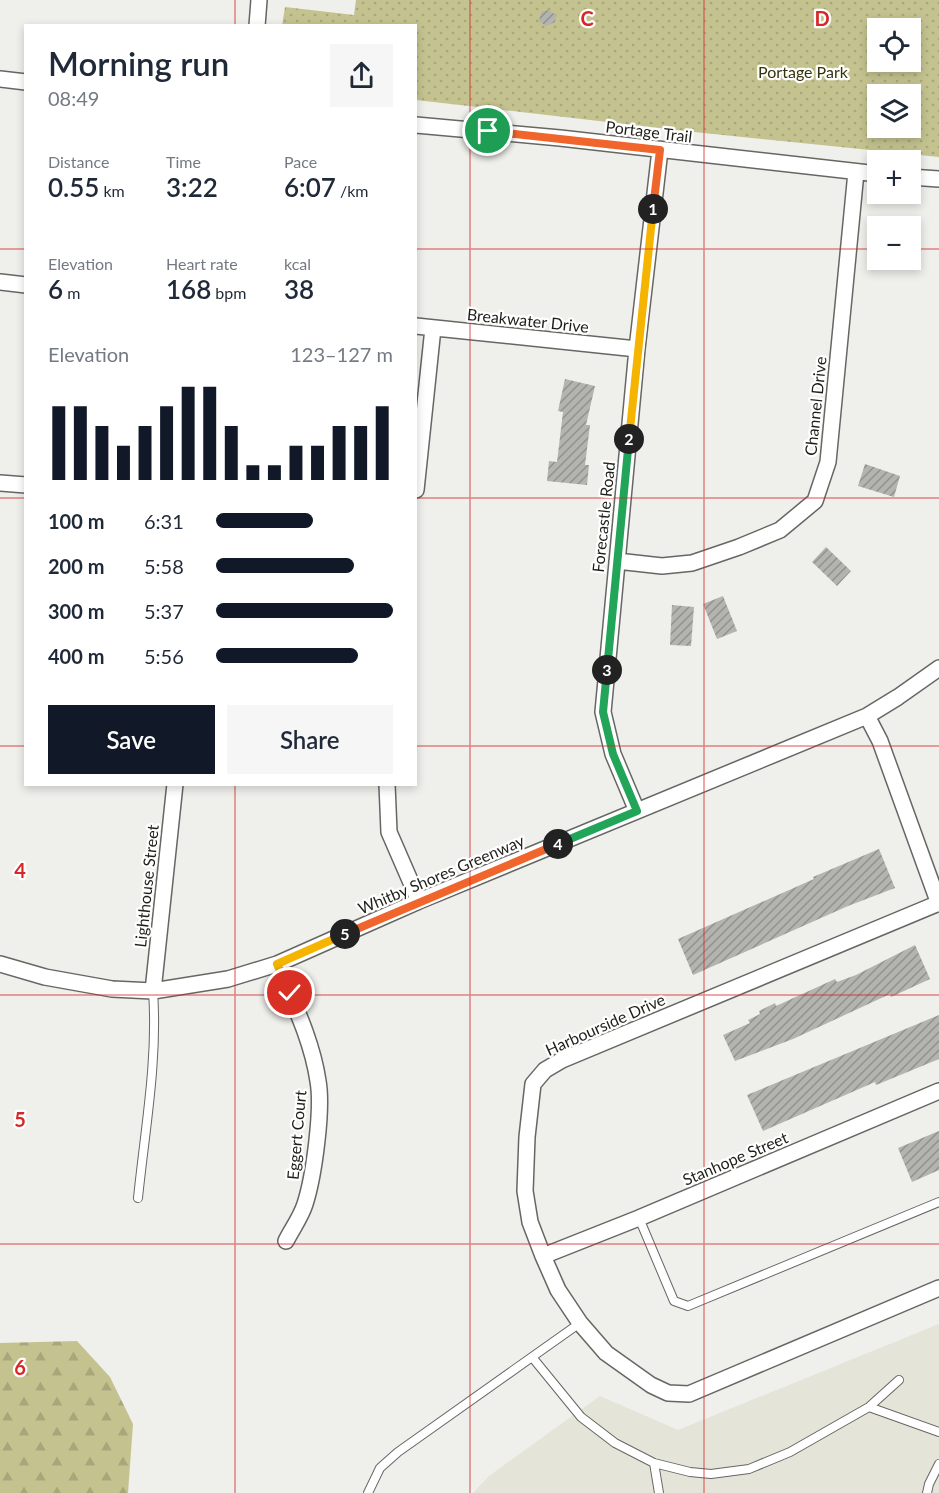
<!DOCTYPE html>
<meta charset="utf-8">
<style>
:root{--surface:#fff;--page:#f6f6f7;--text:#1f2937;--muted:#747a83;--accent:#111827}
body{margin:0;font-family:Lato,sans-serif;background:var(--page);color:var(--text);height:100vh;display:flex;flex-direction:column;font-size:22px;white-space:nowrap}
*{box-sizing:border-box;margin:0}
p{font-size:20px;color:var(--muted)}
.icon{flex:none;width:33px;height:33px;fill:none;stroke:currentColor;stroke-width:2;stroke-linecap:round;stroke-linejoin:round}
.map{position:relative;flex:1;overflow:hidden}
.drawer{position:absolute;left:24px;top:24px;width:393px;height:762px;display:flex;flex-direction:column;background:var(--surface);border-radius:0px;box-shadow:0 3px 9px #0003}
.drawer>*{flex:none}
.fabs{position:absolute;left:867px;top:18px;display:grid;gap:12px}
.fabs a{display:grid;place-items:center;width:54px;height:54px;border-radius:0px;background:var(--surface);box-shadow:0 3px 9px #0003;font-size:30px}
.pin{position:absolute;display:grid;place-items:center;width:51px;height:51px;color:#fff;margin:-26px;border:3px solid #fff;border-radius:50%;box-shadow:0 2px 6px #0007}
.km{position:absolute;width:30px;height:30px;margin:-15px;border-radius:50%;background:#222;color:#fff;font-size:16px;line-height:30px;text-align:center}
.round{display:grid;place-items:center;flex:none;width:63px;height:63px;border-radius:0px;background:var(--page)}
.headline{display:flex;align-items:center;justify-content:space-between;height:102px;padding:0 24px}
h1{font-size:33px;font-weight:600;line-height:45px}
.metrics{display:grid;grid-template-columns:repeat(3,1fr);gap:9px;height:102px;padding:6px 24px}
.metrics div{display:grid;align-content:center}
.metrics b{font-size:26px;font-weight:600}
.metrics small{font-size:16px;font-weight:400}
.metrics p{font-size:16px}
.chart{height:168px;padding:12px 24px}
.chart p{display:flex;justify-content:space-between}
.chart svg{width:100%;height:108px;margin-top:6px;stroke:var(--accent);stroke-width:6}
.action{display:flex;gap:12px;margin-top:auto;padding:12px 24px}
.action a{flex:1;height:69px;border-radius:0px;background:var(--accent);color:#fff;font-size:24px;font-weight:600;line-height:69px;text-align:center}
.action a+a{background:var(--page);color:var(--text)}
ul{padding:0 24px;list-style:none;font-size:20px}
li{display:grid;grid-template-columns:96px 72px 1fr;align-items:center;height:45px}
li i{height:15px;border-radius:8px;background:var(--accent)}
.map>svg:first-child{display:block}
</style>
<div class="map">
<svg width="939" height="1493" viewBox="0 0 939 1493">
<defs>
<pattern id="forest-firs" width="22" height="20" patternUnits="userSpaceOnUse" patternTransform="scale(1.5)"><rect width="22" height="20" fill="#c4c390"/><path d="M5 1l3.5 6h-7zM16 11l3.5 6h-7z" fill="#a8a77c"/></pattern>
<pattern id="park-dots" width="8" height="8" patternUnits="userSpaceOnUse" patternTransform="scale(1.5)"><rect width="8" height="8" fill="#c4c390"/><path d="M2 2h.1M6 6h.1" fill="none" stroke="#a8a77c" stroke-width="1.8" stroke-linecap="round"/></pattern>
<pattern id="building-hatch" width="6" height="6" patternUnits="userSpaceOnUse" patternTransform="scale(1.5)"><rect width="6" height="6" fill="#b3b3af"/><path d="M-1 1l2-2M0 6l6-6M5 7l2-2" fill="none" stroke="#91918e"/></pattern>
</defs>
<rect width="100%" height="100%" fill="#efefeb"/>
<!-- built -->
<path fill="#e4e4d8" d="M 939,1324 L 939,1493 L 473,1493 L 489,1476 L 600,1396 L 678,1430 Z"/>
<!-- forest -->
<path fill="url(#forest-firs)" d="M 77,1341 L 110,1377 L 133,1424 L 128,1493 L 0,1493 L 0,1343 Z"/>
<!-- park -->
<path fill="url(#park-dots)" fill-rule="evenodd" d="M 356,0 L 939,0 L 939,157 L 694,132 L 416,100 L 416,26 L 282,26 L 285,7 L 354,15 ZM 878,28 L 910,28 L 910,62 L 878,62 ZM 878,94 L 910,94 L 910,128 L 878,128 Z"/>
<!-- building -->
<path fill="url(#building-hatch)" d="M 548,10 L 556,15 L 555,22 L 546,26 L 539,21 L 541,12 Z
M 565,379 L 595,386 L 586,425 L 590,425 L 585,465 L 589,465 L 587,485 L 547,481 L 549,461 L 557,462 L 563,412 L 558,411 Z
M 865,464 L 900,476 L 894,497 L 858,486 Z
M 826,547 L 851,571 L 837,586 L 812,562 Z
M 723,596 L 737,631 L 717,639 L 703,604 Z
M 672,605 L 694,607 L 691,646 L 670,645 Z
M 879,849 L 895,888 L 848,906 L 693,975 L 678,939 L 814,879 L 813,877 Z
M 915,945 L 930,979 L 891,997 L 890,994 L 793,1039 L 735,1061 L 723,1035 L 750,1023 L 748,1020 L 760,1014 L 759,1011 L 775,1003 L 776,1006 L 835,979 L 837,982 L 856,975 Z
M 939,1015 L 939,1059 L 876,1085 L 875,1082 L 763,1131 L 747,1095 Z
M 939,1131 L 939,1170 L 912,1182 L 898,1148 Z"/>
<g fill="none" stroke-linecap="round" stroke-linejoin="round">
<!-- lane casing -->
<g stroke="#666663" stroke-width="10">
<path id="lane" d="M 138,1198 C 145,1129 158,1060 153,991
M 639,1218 L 674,1301 L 688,1306 L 939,1202
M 532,1357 L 580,1323
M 869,1407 L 939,1432
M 654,1463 L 659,1493
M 368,1493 L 380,1468 L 398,1452 L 532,1357 L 581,1417 L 615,1443 L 654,1463 L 690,1472 L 711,1474 L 749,1469 L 790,1452 L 869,1407 L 899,1380
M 927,1493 L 929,1484 L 939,1464"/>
</g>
<!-- street casing -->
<g stroke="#666663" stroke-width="18">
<path id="street" d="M 257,26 L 259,0
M 0,79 L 26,82
M 416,125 L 560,138 L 878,174
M 910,177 L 939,179
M 0,282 L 26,285
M 416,326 L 637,349
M 0,483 L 26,485
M 416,490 L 433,328
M 617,561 L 662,566 L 692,563 L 739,547 L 780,530 L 815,501 L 828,462 L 856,172
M 867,716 L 880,741 L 939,904
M 387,784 L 389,832 L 419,901
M 637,811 L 613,754 L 603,712 L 637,349 L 660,150
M 939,903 L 562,1060 L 545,1070 L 533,1084 L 527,1137 L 525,1191 L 530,1222 L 543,1256 L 558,1290 L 580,1323 L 606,1353 L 651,1385 L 668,1393 L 689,1394 L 939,1288
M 0,964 L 45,977 L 112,989 L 153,991 L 228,979 L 277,964 L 419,901 L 867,716 L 898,697 L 939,668
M 277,964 C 293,1002 312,1040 318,1081 C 323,1109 314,1176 305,1204 C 301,1217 292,1229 286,1241
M 153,991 L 175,784
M 543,1256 L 639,1218 L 939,1091"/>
</g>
<!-- lane -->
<use href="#lane" stroke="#fff" stroke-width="8"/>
<!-- street -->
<use href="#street" stroke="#fff" stroke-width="15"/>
</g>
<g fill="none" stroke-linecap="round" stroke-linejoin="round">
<!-- split-1 casing -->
<g stroke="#fff" stroke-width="12">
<path id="split-1" d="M 488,131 L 660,150 L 653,209"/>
</g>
<!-- split-2 casing -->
<g stroke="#fff" stroke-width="12">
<path id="split-2" d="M 629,439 L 653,209"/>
</g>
<!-- split-3 casing -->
<g stroke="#fff" stroke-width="12">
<path id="split-3" d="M 607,670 L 629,439"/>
</g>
<!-- split-4 casing -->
<g stroke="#fff" stroke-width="12">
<path id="split-4" d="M 558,844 L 637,811 L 613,754 L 603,712 L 607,670"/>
</g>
<!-- split-5 casing -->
<g stroke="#fff" stroke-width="12">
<path id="split-5" d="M 345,934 L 558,844"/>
</g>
<!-- split-6 casing -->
<g stroke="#fff" stroke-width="12">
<path id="split-6" d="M 290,993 L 277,964 L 345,934"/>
</g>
<!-- split-1 -->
<use href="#split-1" stroke="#f0652b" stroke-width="8"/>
<!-- split-2 -->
<use href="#split-2" stroke="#f5b400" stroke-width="8"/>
<!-- split-3 -->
<use href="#split-3" stroke="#22a559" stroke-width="8"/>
<!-- split-4 -->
<use href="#split-4" stroke="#22a559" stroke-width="8"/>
<!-- split-5 -->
<use href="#split-5" stroke="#f0652b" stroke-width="8"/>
<!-- split-6 -->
<use href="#split-6" stroke="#f5b400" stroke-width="8"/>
</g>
<!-- grid -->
<path fill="none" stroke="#d62828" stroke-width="1.5" stroke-opacity="0.55" d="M 235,0 L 235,26M 470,0 L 470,1493M 704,0 L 704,1493M 0,249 L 26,249M 416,249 L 878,249M 910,249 L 939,249M 0,498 L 26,498M 416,498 L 939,498M 0,746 L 26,746M 416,746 L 939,746M 235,784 L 235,1493M 0,995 L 939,995M 0,1244 L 939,1244"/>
<g text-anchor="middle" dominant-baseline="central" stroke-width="4.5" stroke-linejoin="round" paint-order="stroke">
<!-- park labels -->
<g font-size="16" fill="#35340e" stroke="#fffffe">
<text x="803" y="71">Portage Park</text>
</g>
<!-- street labels -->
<g font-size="16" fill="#1e1e1d" stroke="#fffffe">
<text transform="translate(649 131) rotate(7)">Portage Trail</text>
<text transform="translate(528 320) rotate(6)">Breakwater Drive</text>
<text transform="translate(815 406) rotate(-84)">Channel Drive</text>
<text transform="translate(603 517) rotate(-84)">Forecastle Road</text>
<text transform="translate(441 874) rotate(-23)">Whitby Shores Greenway</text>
<text transform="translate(146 886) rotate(-84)">Lighthouse Street</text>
<text transform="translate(605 1024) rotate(-24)">Harbourside Drive</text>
<text transform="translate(296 1135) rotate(-85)">Eggert Court</text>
<text transform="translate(735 1158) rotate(-23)">Stanhope Street</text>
</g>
</g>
<g font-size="20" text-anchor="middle" font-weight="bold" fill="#d62828" stroke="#fffffe" stroke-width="4.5" stroke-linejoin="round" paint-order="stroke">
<text x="587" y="26">C</text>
<text x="822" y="26">D</text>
<text x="20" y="878">4</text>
<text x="20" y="1127">5</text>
<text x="20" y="1375">6</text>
</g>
</svg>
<div class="fabs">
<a><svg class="icon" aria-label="locate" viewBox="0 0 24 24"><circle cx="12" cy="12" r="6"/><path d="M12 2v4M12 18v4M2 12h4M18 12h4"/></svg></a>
<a><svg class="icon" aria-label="layers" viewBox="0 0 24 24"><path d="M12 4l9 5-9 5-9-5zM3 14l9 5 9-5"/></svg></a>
<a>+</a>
<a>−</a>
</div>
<div class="pin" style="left:488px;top:131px;background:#1e9e55"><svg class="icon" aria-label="arrive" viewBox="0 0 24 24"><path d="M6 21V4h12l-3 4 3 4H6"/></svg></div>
<div class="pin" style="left:290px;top:993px;background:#d93025"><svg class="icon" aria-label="check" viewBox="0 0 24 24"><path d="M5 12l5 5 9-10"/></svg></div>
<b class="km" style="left:653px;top:209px">1</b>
<b class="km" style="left:629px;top:439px">2</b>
<b class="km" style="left:607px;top:670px">3</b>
<b class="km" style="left:558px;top:844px">4</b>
<b class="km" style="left:345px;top:934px">5</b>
<section class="drawer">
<div class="headline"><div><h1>Morning run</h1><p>08:49</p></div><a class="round"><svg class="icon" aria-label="share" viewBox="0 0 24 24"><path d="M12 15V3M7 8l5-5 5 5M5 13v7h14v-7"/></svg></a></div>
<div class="metrics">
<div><p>Distance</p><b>0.55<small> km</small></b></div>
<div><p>Time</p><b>3:22</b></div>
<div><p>Pace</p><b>6:07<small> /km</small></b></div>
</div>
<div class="metrics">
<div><p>Elevation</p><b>6<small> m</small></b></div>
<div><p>Heart rate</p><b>168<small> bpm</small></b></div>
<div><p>kcal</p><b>38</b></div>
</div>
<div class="chart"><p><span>Elevation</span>123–127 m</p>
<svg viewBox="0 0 160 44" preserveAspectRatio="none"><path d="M5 44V14M15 44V14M25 44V22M35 44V30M45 44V22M55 44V14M65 44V6M75 44V6M85 44V22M95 44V38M105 44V38M115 44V30M125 44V30M135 44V22M145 44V22M155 44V14"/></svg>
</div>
<ul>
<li><b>100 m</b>6:31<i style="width:55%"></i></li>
<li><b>200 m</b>5:58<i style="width:78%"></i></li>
<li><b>300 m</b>5:37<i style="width:100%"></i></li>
<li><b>400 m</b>5:56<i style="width:80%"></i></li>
</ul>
<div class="action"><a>Save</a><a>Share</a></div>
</section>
</div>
